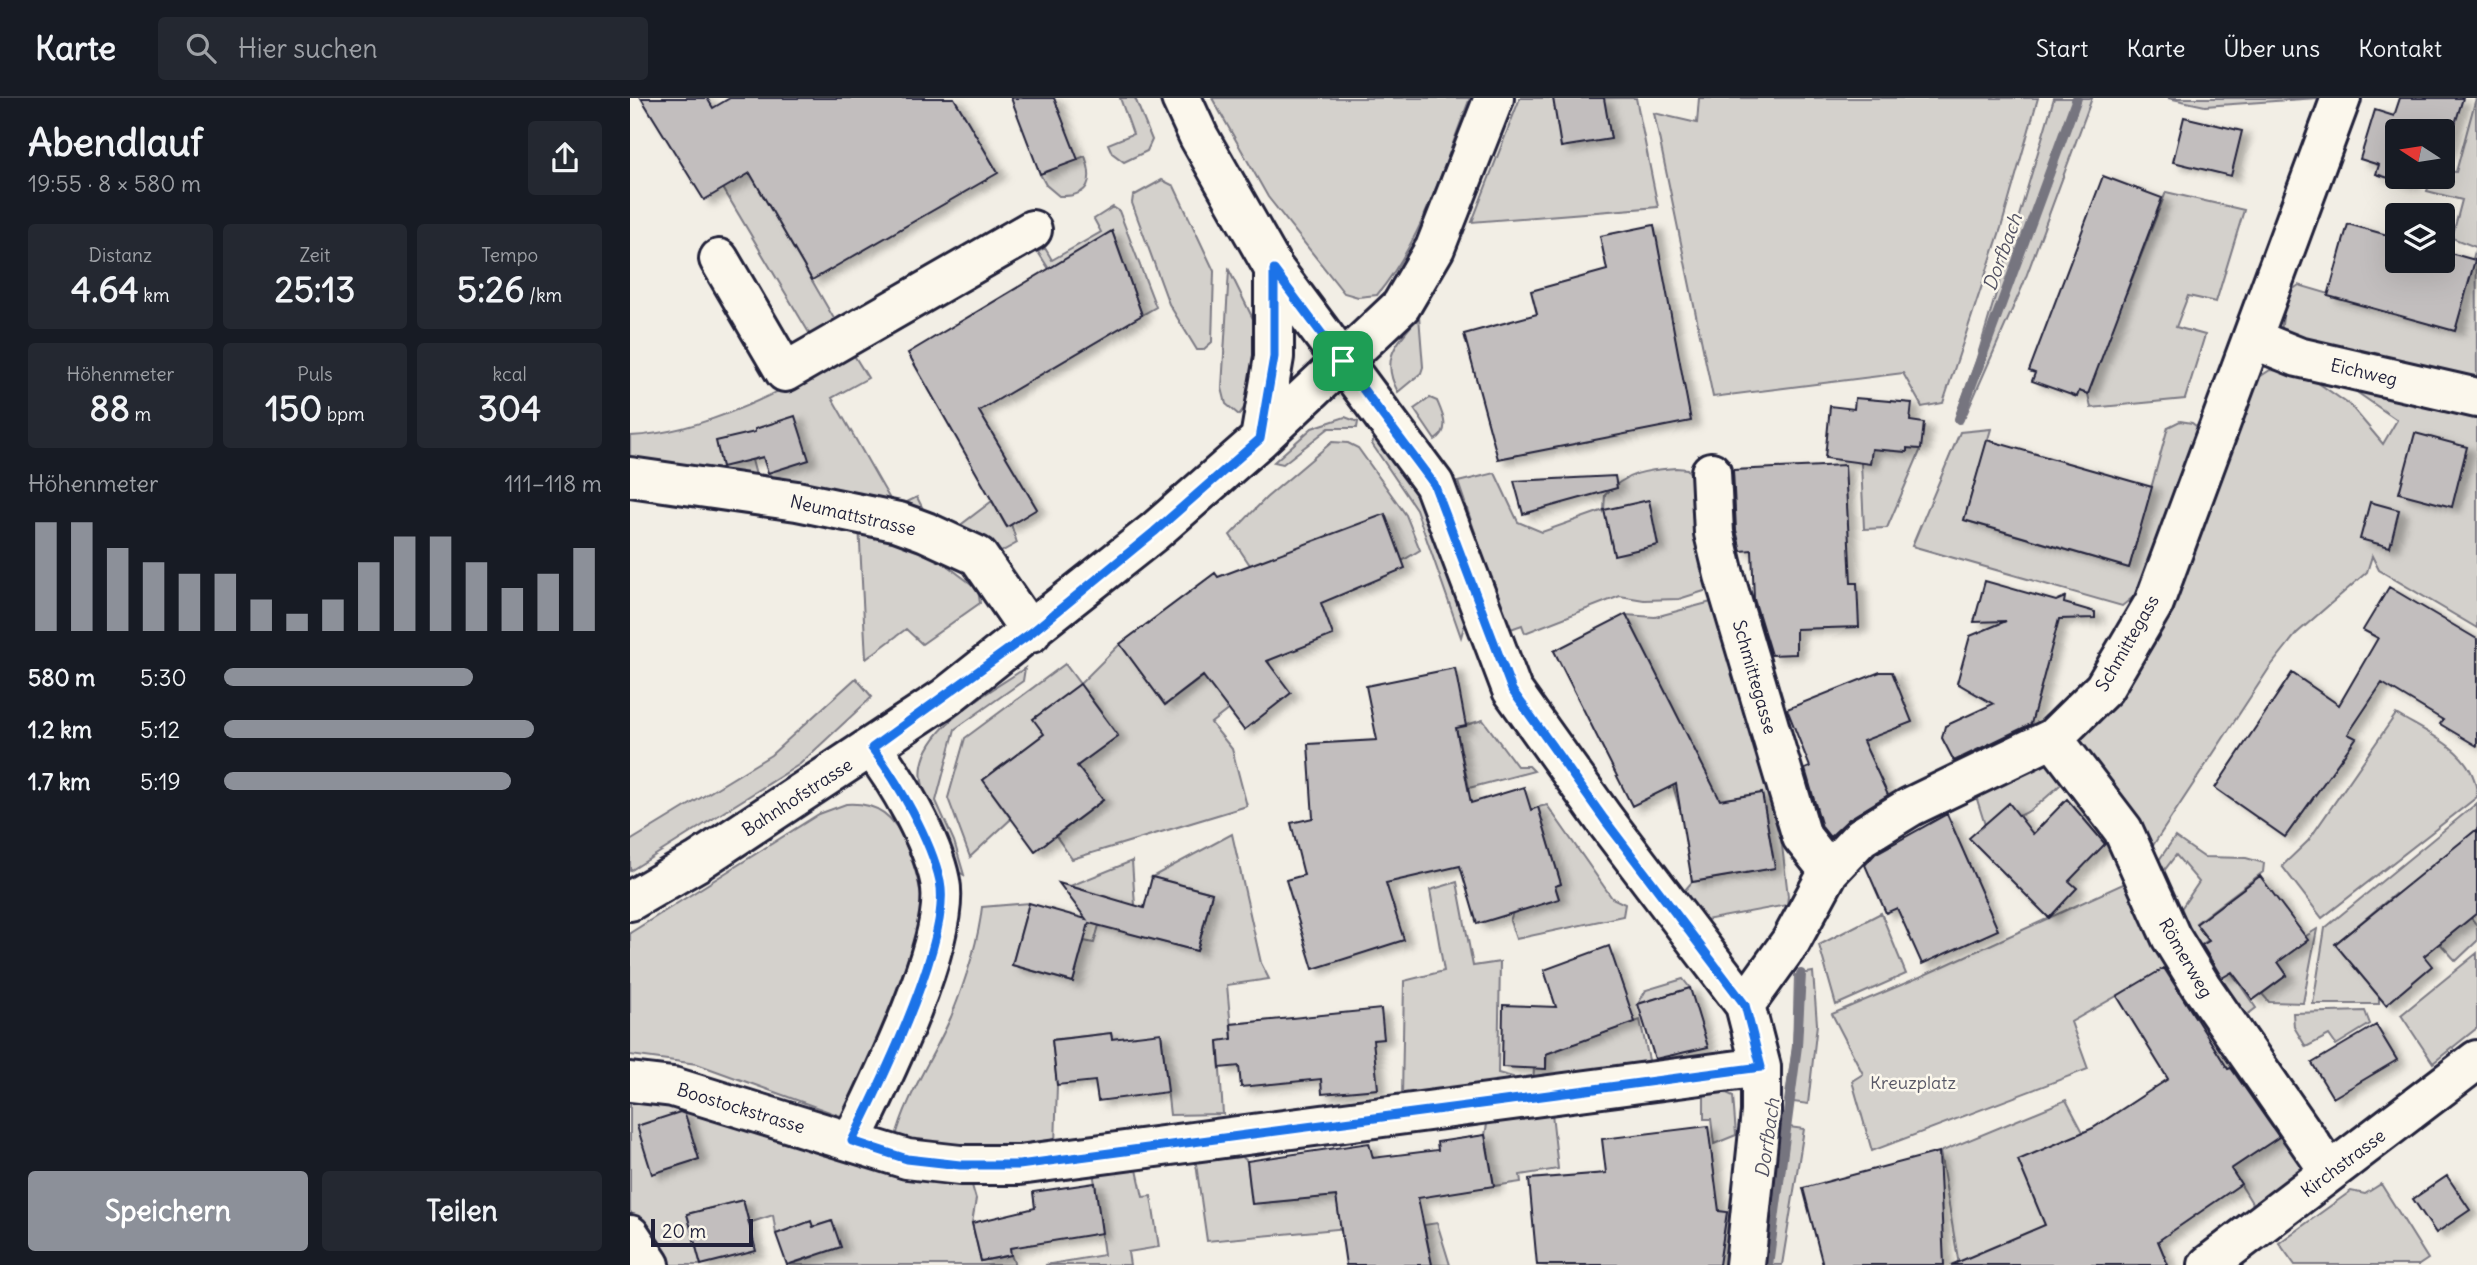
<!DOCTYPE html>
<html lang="de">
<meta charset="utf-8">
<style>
:root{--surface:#171b24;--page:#242831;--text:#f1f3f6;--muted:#9ea1a6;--line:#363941;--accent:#8c9099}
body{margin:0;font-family:Delius,sans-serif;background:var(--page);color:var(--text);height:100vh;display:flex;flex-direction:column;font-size:26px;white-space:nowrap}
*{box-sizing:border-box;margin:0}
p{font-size:23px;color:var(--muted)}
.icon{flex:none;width:38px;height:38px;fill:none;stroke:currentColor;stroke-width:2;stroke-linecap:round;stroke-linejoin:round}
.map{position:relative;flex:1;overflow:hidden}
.side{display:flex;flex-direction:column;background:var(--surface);width:630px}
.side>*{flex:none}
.needle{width:46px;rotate:282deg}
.tools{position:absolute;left:1755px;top:21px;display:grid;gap:14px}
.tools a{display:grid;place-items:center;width:70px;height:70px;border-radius:7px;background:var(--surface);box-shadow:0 7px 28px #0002;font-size:35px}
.scale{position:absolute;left:21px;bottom:18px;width:102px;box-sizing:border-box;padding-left:7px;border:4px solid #22223b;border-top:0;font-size:19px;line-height:24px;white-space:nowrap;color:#22223b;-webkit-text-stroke:5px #fbf7ec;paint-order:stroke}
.pin{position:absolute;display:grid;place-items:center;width:60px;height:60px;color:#fff;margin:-30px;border-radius:14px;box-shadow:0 4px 10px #0006}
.round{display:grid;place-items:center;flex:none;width:74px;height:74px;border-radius:7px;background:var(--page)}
.head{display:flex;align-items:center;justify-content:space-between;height:119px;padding:0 28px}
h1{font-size:38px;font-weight:700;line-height:52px}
.metrics{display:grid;grid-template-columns:repeat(3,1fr);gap:10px;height:119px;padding:7px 28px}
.metrics div{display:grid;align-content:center;border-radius:7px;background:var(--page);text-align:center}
.metrics b{font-size:35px;font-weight:700}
.metrics small{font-size:19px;font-weight:400}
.metrics p{font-size:19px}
.chart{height:196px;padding:14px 28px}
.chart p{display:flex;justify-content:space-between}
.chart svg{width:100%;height:126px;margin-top:7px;stroke:var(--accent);stroke-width:6}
.action{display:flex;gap:14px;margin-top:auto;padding:14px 28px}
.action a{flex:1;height:80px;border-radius:7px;background:var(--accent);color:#fff;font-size:28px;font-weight:700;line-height:80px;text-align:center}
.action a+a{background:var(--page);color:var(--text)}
ul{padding:0 28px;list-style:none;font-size:23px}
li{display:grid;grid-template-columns:112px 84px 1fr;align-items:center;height:52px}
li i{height:18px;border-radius:9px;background:var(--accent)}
header{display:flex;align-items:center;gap:42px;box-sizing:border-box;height:98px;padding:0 35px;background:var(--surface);border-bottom:2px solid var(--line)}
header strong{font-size:33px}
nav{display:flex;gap:38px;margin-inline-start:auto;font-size:24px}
.search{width:490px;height:63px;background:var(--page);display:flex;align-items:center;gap:18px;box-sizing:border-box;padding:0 24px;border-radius:7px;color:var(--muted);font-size:26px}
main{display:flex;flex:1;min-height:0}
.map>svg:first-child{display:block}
</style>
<header>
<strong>Karte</strong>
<div class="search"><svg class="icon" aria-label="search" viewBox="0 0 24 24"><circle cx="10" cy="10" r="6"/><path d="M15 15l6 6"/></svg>Hier suchen</div>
<nav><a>Start</a><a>Karte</a><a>Über uns</a><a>Kontakt</a></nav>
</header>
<main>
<section class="side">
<div class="head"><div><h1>Abendlauf</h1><p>19:55 · 8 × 580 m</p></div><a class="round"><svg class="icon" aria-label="share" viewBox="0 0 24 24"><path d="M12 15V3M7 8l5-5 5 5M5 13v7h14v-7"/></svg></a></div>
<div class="metrics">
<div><p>Distanz</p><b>4.64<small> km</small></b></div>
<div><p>Zeit</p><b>25:13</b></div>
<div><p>Tempo</p><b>5:26<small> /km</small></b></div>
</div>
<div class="metrics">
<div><p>Höhenmeter</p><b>88<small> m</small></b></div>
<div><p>Puls</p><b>150<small> bpm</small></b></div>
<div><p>kcal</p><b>304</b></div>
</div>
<div class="chart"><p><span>Höhenmeter</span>111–118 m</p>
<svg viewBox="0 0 160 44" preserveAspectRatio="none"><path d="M5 44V6M15 44V6M25 44V15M35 44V20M45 44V24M55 44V24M65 44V33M75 44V38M85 44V33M95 44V20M105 44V11M115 44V11M125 44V20M135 44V29M145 44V24M155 44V15"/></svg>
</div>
<ul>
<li><b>580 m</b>5:30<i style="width:66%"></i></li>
<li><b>1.2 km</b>5:12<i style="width:82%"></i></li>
<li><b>1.7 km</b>5:19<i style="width:76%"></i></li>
</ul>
<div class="action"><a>Speichern</a><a>Teilen</a></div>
</section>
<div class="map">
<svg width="1847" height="1167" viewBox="0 0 1847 1167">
<defs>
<filter id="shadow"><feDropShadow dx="8" dy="4.5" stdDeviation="3.5" flood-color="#0004"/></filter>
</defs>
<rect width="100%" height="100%" fill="#f2eee5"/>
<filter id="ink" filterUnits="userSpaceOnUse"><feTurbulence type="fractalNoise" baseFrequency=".0143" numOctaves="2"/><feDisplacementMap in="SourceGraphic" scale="14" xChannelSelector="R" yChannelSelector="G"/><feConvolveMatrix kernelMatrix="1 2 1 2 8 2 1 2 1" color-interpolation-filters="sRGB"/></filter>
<g filter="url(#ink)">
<!-- green -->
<path fill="#d4d1cc" stroke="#7b7a84" stroke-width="2" d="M 490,0 L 505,0 L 522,42 L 517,53 L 494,64 L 482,55 L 478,46 L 503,36 Z
M 582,0 L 840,0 C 814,66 793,141 747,197 L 728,199 L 714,195 L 638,99 Z
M 890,0 L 1006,0 L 1028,109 L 842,124 Z
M 1069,0 L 1408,0 L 1371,130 L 1313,305 L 1292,309 L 1273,275 L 1083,299 L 1024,15 L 1067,25 Z
M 1424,0 L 1462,0 L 1393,187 L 1335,319 L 1327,315 L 1346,263 Z
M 1538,0 L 1687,0 L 1575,8 Z
M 1846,0 L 1847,284 L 1672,243 L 1651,234 L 1656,196 L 1669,187 L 1825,233 L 1846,149 L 1822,140 L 1832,102 L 1797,93 L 1802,79 L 1813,79 L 1813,73 L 1826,74 Z
M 455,58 C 464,83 460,99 429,98 L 416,87 L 410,76 Z
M 120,75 L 210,231 L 185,245 L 93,90 Z
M 532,82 L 544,88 L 584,173 L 582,244 L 573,252 L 567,252 L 539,206 L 502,105 L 503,98 Z
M 1536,94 L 1614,112 L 1586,204 L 1558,198 L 1546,229 L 1575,237 L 1555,301 L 1461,310 L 1458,296 L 1490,192 L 1497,194 Z
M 483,109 L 489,113 L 526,209 L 512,217 L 482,133 L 419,171 L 408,154 L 415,150 L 422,162 L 471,134 L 464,121 Z
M 599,172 L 629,233 L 623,297 L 609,317 L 596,306 L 592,290 Z
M 789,218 L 793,269 L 791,275 L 768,294 C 749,259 768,245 789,218 Z
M 222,254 L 238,280 L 202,300 L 265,410 L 287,399 L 298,421 L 155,389 L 138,375 L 133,359 L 122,362 L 128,385 L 0,365 L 0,338 C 75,335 158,290 222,254 Z
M 1640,272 L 1671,273 L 1721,308 L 1753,346 L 1767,322 L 1702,277 L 1847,321 L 1847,530 L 1749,472 L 1742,458 L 1737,474 L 1667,535 L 1640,569 L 1518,755 L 1446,642 L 1628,280 Z
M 800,300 L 807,303 C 813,317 821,333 805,342 L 784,311 Z
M 715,319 L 728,324 L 727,330 L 699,330 L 653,366 L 644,364 L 682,330 Z
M 1550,323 L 1562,325 L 1570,331 L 1513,491 L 1492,508 L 1282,448 L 1330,334 L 1361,331 L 1334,422 L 1499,470 L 1538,329 Z
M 744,341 C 787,360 822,481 835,525 L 831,539 L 786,411 L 742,346 Z
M 702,344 L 718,345 L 728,350 L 776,417 L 790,452 L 772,463 L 620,467 L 600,437 L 636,400 Z
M 1277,350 L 1291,351 L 1257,430 L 1234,431 L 1231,365 L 1242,351 L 1276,354 Z
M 1046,370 L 1057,371 L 1070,389 L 1087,489 L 1049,501 L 1014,502 L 990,498 L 895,535 L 892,527 L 878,532 L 828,384 L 865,375 L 888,424 L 912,434 L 974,412 L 975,397 C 996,374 1017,372 1046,370 Z
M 362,403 L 376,428 L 381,426 L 387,445 L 369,455 L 343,434 L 328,429 Z
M 229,426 L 291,448 L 348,491 L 350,505 L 292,546 L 276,531 L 236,561 Z
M 1085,503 L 1149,722 L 1158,798 L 1157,807 L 1076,822 L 1054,793 L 1062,784 L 1144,770 L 1132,696 L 1049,709 L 996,517 L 1025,519 Z
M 630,536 L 643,577 L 581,625 L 602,651 L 617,708 L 442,761 L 426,738 L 473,702 L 447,668 L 488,637 L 450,586 L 414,636 L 353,682 L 381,721 L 340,759 L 318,700 L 335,640 L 435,566 L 450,586 L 490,546 L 535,607 Z
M 395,570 L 393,583 L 325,631 L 306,703 L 324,743 L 334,777 L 327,773 C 323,761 320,749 315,737 C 309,721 297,705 293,688 C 279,635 358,596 395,570 Z
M 226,580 L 242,599 L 170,666 L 0,773 L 0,743 L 141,657 Z
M 1766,616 C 1799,636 1847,654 1847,699 L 1692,820 L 1652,768 L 1678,743 Z
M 853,622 L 887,668 L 899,668 L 904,673 L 839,690 L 826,630 Z
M 1425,659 L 1441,677 C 1408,706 1400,721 1355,727 L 1346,698 Z
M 1847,705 L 1847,731 L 1800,771 L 1847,827 L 1847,843 L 1826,863 L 1765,796 L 1705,846 L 1749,898 L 1749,906 L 1683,906 L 1695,830 Z
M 216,706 C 247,704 265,718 276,747 C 284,766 291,788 292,809 C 293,874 243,960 216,1020 L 67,966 L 0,957 L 0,835 L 189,716 Z
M 917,707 L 982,800 L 995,806 L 993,818 L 886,841 L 880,823 L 883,814 L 929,800 L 925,788 L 931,786 L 908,709 Z
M 602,736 L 631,865 L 639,881 L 597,887 L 602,941 L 588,943 L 593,1016 L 540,1017 L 531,936 L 482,941 L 481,935 L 422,942 L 427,987 L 425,1047 L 275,1047 L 265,1042 C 276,998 303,960 321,919 C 335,884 348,847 352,809 L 399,805 L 382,867 L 443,884 L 454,843 L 464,845 L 477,799 L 440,788 L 502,763 L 507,837 L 567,853 L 582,795 L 522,779 Z
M 1545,739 L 1574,759 L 1616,760 L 1634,765 L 1633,774 L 1566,825 L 1578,842 L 1564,852 L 1546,818 L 1569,784 L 1546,757 L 1527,782 L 1522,772 Z
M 1506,780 L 1543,866 L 1441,924 L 1458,971 L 1242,1053 L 1222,983 L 1233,976 L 1202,916 L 1290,879 Z
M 827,784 L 843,868 L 870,864 L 868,975 L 883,979 L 884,987 L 772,1000 L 774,883 L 814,873 L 800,792 Z
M 1251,815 L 1276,876 L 1206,907 L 1189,847 Z
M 1687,831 L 1673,905 L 1639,904 L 1632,896 L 1657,877 L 1648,864 L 1665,845 Z
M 1588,855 L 1626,910 L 1608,924 L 1572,867 Z
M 1847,855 L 1847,930 L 1803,965 L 1771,917 Z
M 1183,874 L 1187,926 L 1178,1006 L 1155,1003 L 1163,951 L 1165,877 Z
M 1053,881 L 1060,890 L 1008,906 L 1016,892 Z
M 1735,913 L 1740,926 L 1706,947 L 1699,937 L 1676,949 L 1664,929 L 1663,915 Z
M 1010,922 L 1021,971 L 903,986 L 904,970 L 916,970 L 917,951 L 948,944 Z
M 1088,991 L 1103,998 L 1106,1037 L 1084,1046 L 1081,1021 L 1074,1021 L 1074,994 Z
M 0,996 L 341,1084 L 346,1101 L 342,1125 L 351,1163 L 381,1157 L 385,1167 L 159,1167 L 183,1159 L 202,1123 L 183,1129 L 180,1124 L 146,1136 L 143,1117 L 119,1125 L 113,1102 L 57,1116 L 71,1167 L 39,1167 L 0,1113 Z
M 1436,1002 L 1453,1034 L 1415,1127 L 1329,1167 L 1310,1054 Z
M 922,1015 L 928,1071 L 890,1077 L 891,1084 L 864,1088 L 855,1037 L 858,1021 Z
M 1152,1028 L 1174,1031 L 1152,1167 L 1132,1167 Z
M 1656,1034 L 1677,1069 L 1634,1108 L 1622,1105 L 1601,1071 Z
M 608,1055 L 617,1063 L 622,1106 L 706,1098 L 729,1129 L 577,1143 L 565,1059 Z
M 506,1067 L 513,1099 L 521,1098 L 529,1149 L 498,1154 L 500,1167 L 415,1167 L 474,1157 L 463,1072 Z
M 1751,1086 L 1798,1161 L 1789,1167 L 1665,1167 L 1649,1145 L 1721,1093 L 1735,1096 Z
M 807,1125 L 820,1167 L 802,1167 L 794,1127 Z"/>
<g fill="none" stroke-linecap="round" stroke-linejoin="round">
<!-- stream -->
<path stroke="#76747f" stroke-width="10" d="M 1329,321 L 1447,0
M 1138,1167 L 1167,948 L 1171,876"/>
</g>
<!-- building -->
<path fill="#c2bebe" stroke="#22223b" stroke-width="2" filter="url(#shadow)" d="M 11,0 L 77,0 L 83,10 L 100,0 L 324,0 L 368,75 L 182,182 L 120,75 L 74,102 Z
M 381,0 L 424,0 L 448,62 L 410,76 Z
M 923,0 L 974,0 L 981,41 L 931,49 Z
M 1770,0 L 1833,0 L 1816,55 L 1813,54 L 1813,33 L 1768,33 L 1768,79 L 1784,79 L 1781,87 L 1746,76 L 1749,67 L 1730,61 L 1745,12 L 1764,18 Z
M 1554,19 L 1612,33 L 1601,78 L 1543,64 Z
M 1473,78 L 1532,100 L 1458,296 L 1449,293 L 1447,299 L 1402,283 L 1405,275 L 1399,273 Z
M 1718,126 L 1768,140 L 1768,163 L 1813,163 L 1813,153 L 1845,162 L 1825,233 L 1698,198 Z
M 1024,127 L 1061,323 L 868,361 L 834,236 L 907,216 L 901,193 L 977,172 L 970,138 Z
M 482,133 L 512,217 L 349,313 L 407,411 L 377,429 L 278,255 Z
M 1225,300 L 1282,305 L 1280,323 L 1294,325 L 1291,351 L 1277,350 L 1277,354 L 1242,351 L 1240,366 L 1195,360 L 1200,308 L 1224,311 Z
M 165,318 L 179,362 L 138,375 L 133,359 L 92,369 L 86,343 L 125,334 L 125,331 Z
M 1785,335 L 1837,349 L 1822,409 L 1769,395 Z
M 1357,342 L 1522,389 L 1499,470 L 1334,422 Z
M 1215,367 L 1221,485 L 1227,485 L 1229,529 L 1166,531 L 1166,556 L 1141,557 L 1124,501 L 1122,452 L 1111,453 L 1106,432 L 1103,372 Z
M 985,378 L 987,390 L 893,416 L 884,383 Z
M 1019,402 L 1028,447 L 984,457 L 974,412 Z
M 1740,404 L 1769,412 L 1760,449 L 1730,441 Z
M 755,416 L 775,470 L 691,505 L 703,537 L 637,563 L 661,595 L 614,632 L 573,578 L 535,607 L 490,546 L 585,475 L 588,479 Z
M 1355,483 L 1426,503 L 1435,499 L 1434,505 L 1465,514 L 1465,520 L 1429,521 L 1401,626 L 1324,663 L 1312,640 L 1315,628 L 1363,606 L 1327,585 L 1340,538 L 1376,523 L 1344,524 Z
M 1759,489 L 1847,541 L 1847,648 L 1810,626 L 1813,622 L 1752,585 L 1718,636 L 1726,640 L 1655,739 L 1585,690 L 1662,575 L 1709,607 L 1748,540 L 1733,532 Z
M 996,516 L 1090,702 L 1132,695 L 1145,770 L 1062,784 L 1046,686 L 1002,708 L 924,553 Z
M 825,570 L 836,628 L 826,630 L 841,705 L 894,689 L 901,712 L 908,709 L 931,786 L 925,788 L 929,801 L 847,826 L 830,768 L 756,785 L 774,842 L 683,871 L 656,782 L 674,777 L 661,725 L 683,720 L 678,646 L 747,642 L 736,588 Z
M 1250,574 L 1262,574 L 1282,624 L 1233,643 L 1258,697 L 1219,721 L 1200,739 L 1192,729 L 1175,671 L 1180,669 L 1157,611 Z
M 450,586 L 488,638 L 447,668 L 473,702 L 405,753 L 353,682 L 414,636 L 403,621 Z
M 1437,701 L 1475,746 L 1439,783 L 1447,790 L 1419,820 L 1339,740 L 1379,705 L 1403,736 Z
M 1317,716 L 1368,832 L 1292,866 L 1267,810 L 1256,815 L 1235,767 L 1245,756 Z
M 1847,731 L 1847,815 L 1794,858 L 1802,868 L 1756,907 L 1705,846 Z
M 1630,778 L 1678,842 L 1648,864 L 1657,877 L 1623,902 L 1602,874 L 1592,880 L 1572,847 L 1579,843 L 1566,826 Z
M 522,779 L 582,795 L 567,853 L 459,825 L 443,884 L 382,867 L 399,805 L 456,821 L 429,785 L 514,810 Z
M 979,848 L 1005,924 L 916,956 L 916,971 L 872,969 L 873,907 L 926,909 L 914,872 Z
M 1534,870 L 1598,971 L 1601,970 L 1649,1039 L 1601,1071 L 1611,1086 L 1528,1143 L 1538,1167 L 1321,1167 L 1415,1127 L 1388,1062 L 1463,1030 L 1538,981 L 1487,898 Z
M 1060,890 L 1078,949 L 1025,961 L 1008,906 Z
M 751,911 L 754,941 L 743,942 L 748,991 L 692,996 L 691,981 L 611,989 L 609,968 L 590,970 L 588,943 L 602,941 L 601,926 Z
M 1746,927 L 1767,962 L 1703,1000 L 1682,965 Z
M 481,935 L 482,941 L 531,935 L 538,994 L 468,1003 L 465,983 L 427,987 L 422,942 Z
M 50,1014 L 55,1016 L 69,1061 L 22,1076 L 7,1028 Z
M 1078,1028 L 1089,1113 L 1097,1114 L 1089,1167 L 907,1167 L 899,1081 L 976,1075 L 972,1041 Z
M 855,1037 L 864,1088 L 788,1100 L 802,1167 L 716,1167 L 706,1098 L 622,1106 L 617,1063 L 739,1045 L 743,1060 L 808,1052 L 807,1044 Z
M 1309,1054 L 1314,1167 L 1193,1167 L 1173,1090 Z
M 1817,1078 L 1840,1112 L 1806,1135 L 1783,1101 Z
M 465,1085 L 472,1135 L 380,1150 L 381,1157 L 351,1163 L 342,1125 L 405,1110 L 403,1094 Z
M 113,1102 L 126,1153 L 71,1167 L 57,1116 Z
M 181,1123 L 183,1129 L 202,1123 L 211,1149 L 157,1167 L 146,1136 Z"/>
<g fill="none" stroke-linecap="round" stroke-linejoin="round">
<!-- minor casing -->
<g stroke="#22223b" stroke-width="44">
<path id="minor" d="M 551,0 L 569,39 L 644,171 L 804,386 L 882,592 L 974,721 L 1115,907 L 1131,969 L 1131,1014 L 1115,1167
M 89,161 L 155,274 L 402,132
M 1623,241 L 1668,259 L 1847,300
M 630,341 L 644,259 L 644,171
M 1081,374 L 1084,435 L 1094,477 L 1172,739 L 1199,773
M 0,379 L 167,403 L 269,424 L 296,434 L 348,458 L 401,535
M 1423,640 L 1493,732 L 1541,839 L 1571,888 L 1700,1074
M 0,803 L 67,764 L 316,599 L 524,434 L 630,341 L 771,208 L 805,150 L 864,0
M 1115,907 L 1161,843 L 1199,773 L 1231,739 L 1280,709 L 1423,640 L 1474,590 L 1524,505 L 1711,0
M 0,984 L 43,989 L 277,1061 L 330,1067 L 389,1067 L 1131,969
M 222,1043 C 249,988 322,841 310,783 C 302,742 267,682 242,650
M 0,1137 L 20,1167
M 1578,1167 L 1847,962"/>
</g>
<!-- minor -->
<use href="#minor" stroke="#fbf7ec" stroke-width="38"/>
</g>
</g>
<g fill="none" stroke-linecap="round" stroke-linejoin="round" filter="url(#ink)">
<!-- route casing -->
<g stroke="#fff" stroke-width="14">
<path id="route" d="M 644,172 L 804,386 L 882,592 L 974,721 L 1115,907 L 1131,969 L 389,1067 L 330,1067 L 277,1061 L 222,1043 C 249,989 322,840 310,783 C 301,742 267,682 242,650 L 401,535 L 524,434 L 630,341 L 644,259 Z"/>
</g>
<!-- route -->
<use href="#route" stroke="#1a73e8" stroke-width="9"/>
</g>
<g text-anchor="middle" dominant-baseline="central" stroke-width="5" stroke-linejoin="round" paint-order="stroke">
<!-- street labels -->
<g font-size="18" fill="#22223b" stroke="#fbf7ec">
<text transform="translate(1734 274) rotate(13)">Eichweg</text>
<text transform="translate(223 417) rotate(13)">Neumattstrasse</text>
<text transform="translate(1497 545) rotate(-60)">Schmittegass</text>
<text transform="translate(1125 579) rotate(74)">Schmittegasse</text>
<text transform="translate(167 699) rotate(-33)">Bahnhofstrasse</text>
<text transform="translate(1556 860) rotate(60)">Römerweg</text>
<text transform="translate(111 1010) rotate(17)">Boostockstrasse</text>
<text transform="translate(1713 1065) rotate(-37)">Kirchstrasse</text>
</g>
<!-- park labels -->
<g font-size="18" fill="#575766" stroke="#fbf7ec">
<text x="1283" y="984">Kreuzplatz</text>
</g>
<!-- water labels -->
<g font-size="19" font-style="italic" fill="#535263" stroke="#fbf7ec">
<text transform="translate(1372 154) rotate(-70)">Dorfbach</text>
<text transform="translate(1137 1040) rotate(-82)">Dorfbach</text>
</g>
</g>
</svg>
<div class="tools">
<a><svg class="needle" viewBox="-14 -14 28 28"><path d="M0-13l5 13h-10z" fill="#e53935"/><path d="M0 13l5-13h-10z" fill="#9ea1a6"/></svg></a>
<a><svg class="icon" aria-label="layers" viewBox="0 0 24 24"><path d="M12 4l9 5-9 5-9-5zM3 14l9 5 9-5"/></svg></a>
</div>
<div class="scale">20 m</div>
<div class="pin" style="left:713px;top:263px;background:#1e9e55"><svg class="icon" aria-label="arrive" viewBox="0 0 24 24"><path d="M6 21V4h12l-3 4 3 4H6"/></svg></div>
</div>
</main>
